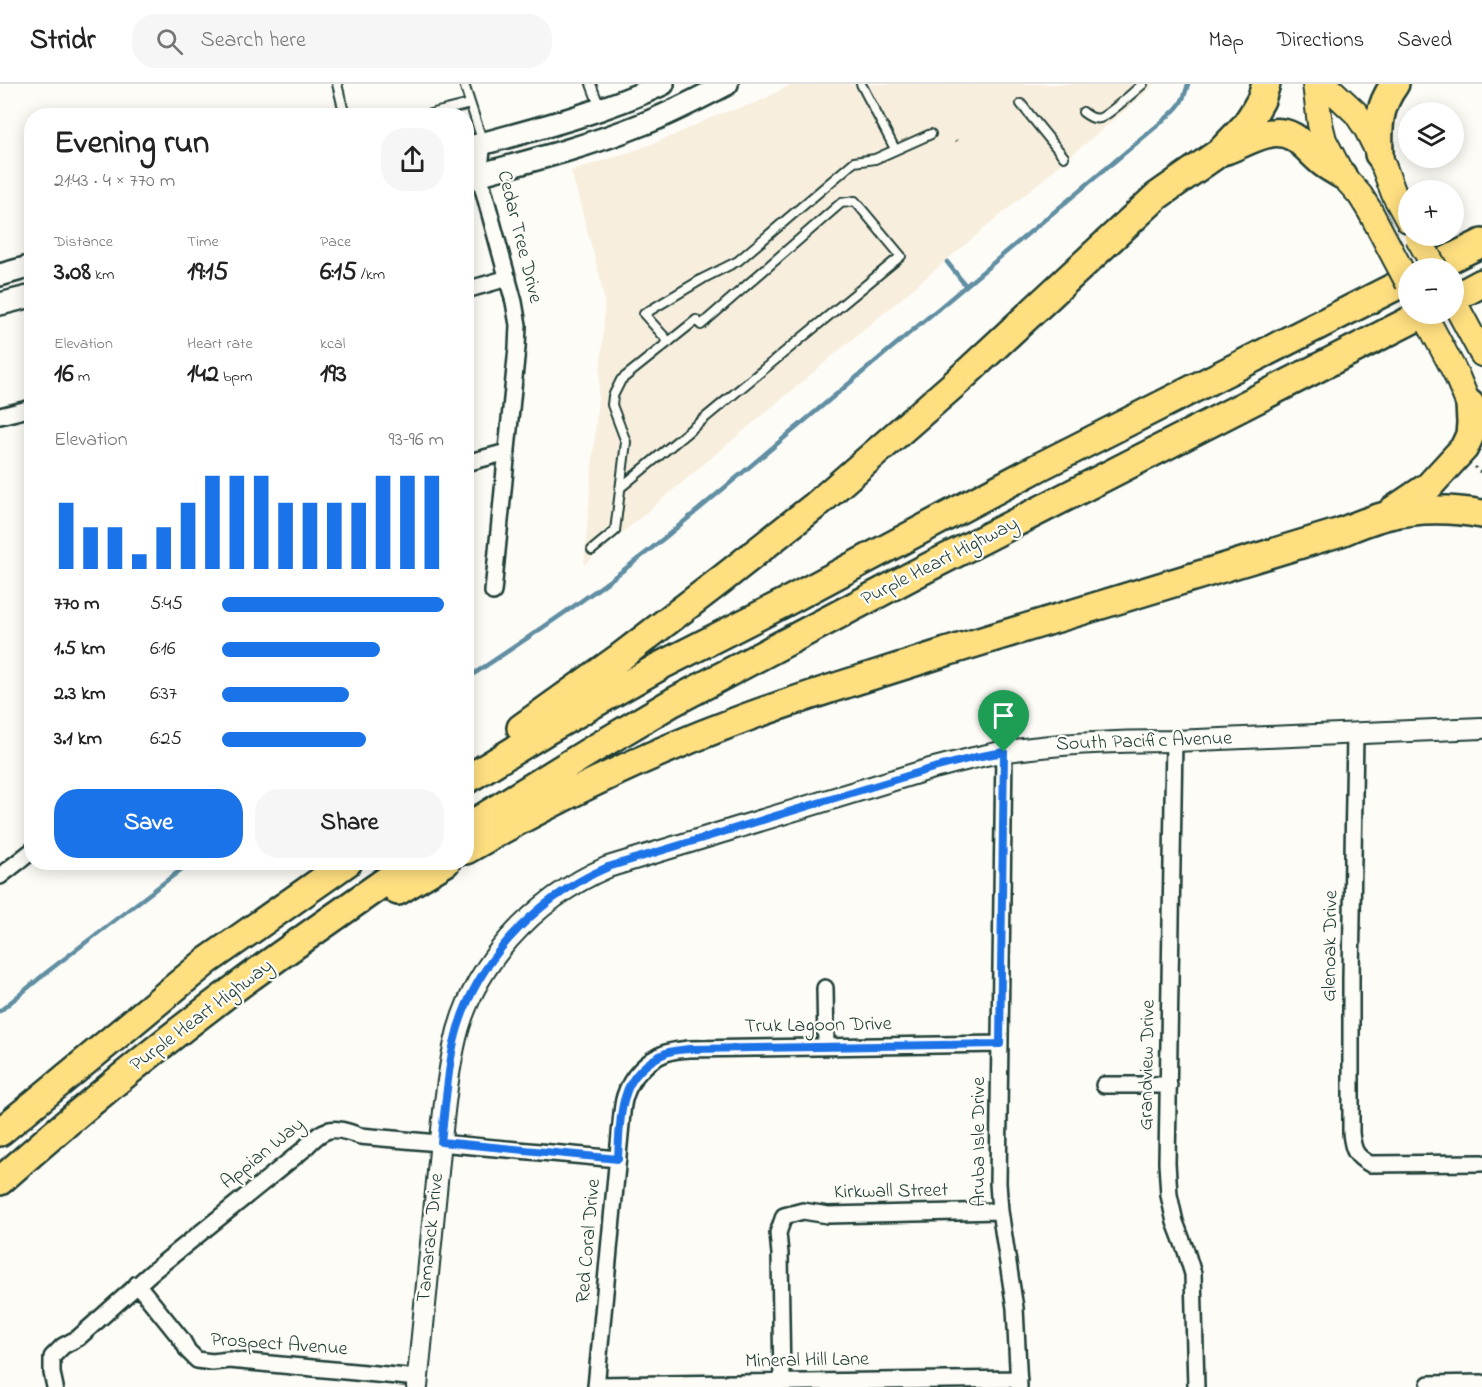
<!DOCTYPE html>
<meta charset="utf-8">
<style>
:root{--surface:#fff;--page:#f6f6f6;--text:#222;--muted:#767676;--line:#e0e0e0;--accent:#1a73e8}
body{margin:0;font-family:"Indie Flower",sans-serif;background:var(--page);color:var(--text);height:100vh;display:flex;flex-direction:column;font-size:22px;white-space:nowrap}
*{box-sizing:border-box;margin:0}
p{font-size:20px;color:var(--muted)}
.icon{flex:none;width:33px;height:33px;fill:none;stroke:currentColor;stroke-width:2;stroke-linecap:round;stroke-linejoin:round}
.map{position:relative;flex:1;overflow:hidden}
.details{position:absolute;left:24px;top:24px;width:450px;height:762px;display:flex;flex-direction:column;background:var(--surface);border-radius:24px;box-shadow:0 3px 15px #0003}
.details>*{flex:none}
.tools{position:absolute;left:1398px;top:18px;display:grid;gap:12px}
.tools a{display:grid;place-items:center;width:66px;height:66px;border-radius:50%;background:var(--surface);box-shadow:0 3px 15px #0003;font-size:30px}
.pin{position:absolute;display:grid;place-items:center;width:51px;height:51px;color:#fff;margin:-62px -26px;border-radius:50% 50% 50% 0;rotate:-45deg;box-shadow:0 0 6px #0007}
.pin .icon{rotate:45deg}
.round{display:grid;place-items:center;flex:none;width:63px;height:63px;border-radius:24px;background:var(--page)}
.summary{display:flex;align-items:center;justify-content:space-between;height:102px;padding:0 30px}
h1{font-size:33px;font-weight:700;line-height:45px}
.metrics{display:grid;grid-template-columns:repeat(3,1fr);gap:9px;height:102px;padding:6px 30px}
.metrics div{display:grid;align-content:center}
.metrics b{font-size:26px;font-weight:700}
.metrics small{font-size:16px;font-weight:400}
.metrics p{font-size:16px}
.chart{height:168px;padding:12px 30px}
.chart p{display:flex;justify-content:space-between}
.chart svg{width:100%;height:108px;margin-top:6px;stroke:var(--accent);stroke-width:6}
.primary-button{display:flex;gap:12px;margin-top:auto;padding:12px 30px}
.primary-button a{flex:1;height:69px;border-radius:24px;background:var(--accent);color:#fff;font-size:24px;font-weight:700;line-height:69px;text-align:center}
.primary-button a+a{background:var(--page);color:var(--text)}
ul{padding:0 30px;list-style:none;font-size:20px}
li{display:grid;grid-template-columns:96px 72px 1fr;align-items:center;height:45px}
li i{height:15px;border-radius:8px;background:var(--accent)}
header{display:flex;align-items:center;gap:36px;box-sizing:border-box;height:84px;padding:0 30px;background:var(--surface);border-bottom:2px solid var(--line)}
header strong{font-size:28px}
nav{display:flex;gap:33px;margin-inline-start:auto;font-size:21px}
.search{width:420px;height:54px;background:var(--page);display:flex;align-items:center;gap:15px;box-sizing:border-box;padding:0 21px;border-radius:24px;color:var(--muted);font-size:22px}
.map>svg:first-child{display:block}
</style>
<header>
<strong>Stridr</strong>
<div class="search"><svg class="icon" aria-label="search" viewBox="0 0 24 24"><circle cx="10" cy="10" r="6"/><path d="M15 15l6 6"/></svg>Search here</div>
<nav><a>Map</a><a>Directions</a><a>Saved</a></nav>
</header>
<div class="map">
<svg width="1482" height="1303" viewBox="0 0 1482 1303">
<rect width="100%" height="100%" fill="#fdfcf7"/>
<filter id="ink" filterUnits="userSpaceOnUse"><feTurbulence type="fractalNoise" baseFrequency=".0167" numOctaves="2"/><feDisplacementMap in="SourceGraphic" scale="12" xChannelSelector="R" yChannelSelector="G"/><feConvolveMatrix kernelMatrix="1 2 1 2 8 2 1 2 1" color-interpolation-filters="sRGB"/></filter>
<g filter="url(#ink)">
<!-- built -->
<path fill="#f8eedd" d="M 792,0 L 1154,0 L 1152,3 L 1123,28 L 584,481 L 604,241 L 604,216 L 600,193 L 571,87 L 636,66 L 672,52 L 719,30 L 756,19 Z"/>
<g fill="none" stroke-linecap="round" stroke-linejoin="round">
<!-- stream -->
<path stroke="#608ea2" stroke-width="4.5" d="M 947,178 L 966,202
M 466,595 C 535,549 604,504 668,451 L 1164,36 C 1179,23 1183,19 1188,0
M 0,927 L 47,888 L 191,778"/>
<!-- service casing -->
<g stroke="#1f3d34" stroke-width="12">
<path id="service" d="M 337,0 L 344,28 L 348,32
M 464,0 L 483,59
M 591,0 L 600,24
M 861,0 L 895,65
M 1021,20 L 1064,73
M 1083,28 C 1088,32 1094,36 1100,34 C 1110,30 1134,7 1143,0
M 422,32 L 470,20
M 669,258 L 644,230 L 704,194 L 738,177 L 854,78 L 875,75 L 931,50
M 592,466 L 615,447 L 626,358 L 612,321 L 613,312 L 621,296 L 696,236 L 701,241 L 841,119 L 855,117 L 901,172 L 620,404"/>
</g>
<!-- minor casing -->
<g stroke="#1f3d34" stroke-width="20">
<path id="minor" d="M 483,59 L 479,90 L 514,218 L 518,241 L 517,264 L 493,508
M 466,206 L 508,194
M 0,332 L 32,324
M 466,379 L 507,368
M 1355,650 L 1351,895 L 1351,1049 C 1353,1066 1355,1072 1370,1080 L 1482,1079
M 1174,657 L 1167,1079 L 1169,1111 L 1175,1138 L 1186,1167 L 1193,1190 L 1196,1303
M 1004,668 L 998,1099 L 1000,1127 L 1015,1224 L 1019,1303
M 0,792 L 32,767
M 825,904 L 826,963
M 1104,1001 L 1169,1001
M 137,1200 L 182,1256 L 188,1267 L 197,1276 L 212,1278 L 229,1276 L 418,1294
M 782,1299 L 780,1170 L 778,1149 L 784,1132 L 803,1127 L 828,1131 L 1000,1127
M 1429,1300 L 1482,1299
M 596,1301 L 1019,1295
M 55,1303 L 52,1289 L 52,1273 L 63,1262 L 78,1254 L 152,1188 L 303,1066 C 324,1043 331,1041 360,1052 L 618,1075
M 596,1303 L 621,1040 C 622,1031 622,1021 625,1012 C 631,993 647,976 666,969 C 673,966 681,966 689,965 L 1000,960"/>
</g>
<!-- tertiary casing -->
<g stroke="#1f3d34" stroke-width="24">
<path id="tertiary" d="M 417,1303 C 423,1238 430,1173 436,1108 C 441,1060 444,1010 454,963 C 470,882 534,815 608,783 L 930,685 C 954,679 978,672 1002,668 C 1058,659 1118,657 1174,657 L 1482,644"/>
</g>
<!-- secondary casing -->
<g stroke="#1f3d34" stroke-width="26">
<path id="secondary" d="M 466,64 C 533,46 601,29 663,0
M 466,94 C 526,78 586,63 643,40 C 672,29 699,14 727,0
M 0,191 L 32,182
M 0,220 L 32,212"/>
</g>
<!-- primary casing -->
<g stroke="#1f3d34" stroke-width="28">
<path id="primary" d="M 1315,0 L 1320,40 L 1324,56 L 1342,91 L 1360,111 L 1370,127
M 1325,0 L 1356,29 L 1366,44 L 1379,70 L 1394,110 L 1408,136
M 1454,218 L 1482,270
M 1424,230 L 1456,290 L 1476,338"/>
</g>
<!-- motorway casing -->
<g stroke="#1f3d34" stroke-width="32">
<path id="motorway" d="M 1226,66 C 1241,61 1255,51 1271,49 C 1295,45 1306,65 1322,78 C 1328,83 1336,87 1342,91
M 1379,70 C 1378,42 1378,23 1395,0
M 1431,184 L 1482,159
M 1454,214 L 1482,199
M 1392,427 L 1429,402 L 1464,364 L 1470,351 L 1471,339 L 1470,320
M 521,644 L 619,574 L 721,496 L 816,421 L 959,296 L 1157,112 L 1220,68 L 1245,42 L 1253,30 L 1261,16 L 1266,0
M 466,696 L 546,647 L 662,581 L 784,519 L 1039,383 L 1408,196
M 466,744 L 587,669 L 673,618 L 921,487 L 1423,230
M 466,766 C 553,716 643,672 737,637 C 805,611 876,591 946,568 C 1077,527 1209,488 1341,448 C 1355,442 1370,436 1385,432 C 1417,424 1450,424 1482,430
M 398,807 L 446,778
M 0,1048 L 207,877 L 348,778
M 0,1097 C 79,1027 161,959 246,896 C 301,856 357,817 413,778"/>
</g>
<!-- path -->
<path stroke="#1f3d34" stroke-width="3" stroke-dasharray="1.5 4.5" stroke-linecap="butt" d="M 956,56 L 958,59
M 1475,383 L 1482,390"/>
<!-- service -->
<use href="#service" stroke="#fdfcf7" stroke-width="8"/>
<!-- minor -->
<use href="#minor" stroke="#fdfcf7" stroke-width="15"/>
<!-- tertiary -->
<use href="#tertiary" stroke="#fdfcf7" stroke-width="20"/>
<!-- secondary -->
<use href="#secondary" stroke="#fdfcf7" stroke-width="21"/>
<!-- primary -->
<use href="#primary" stroke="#ffdf80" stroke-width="24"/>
<!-- motorway -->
<use href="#motorway" stroke="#ffdf80" stroke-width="27"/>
<!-- primary-bridge casing -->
<g stroke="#1f3d34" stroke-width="28" stroke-linecap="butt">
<path id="primary-bridge" d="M 1370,127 L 1408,199
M 1417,152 L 1435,184"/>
</g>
<!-- primary-bridge -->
<use href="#primary-bridge" stroke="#ffdf80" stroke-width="24"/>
</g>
</g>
<g fill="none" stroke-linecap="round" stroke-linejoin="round" filter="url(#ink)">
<!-- route casing -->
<g stroke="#fff" stroke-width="12">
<path id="route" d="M 1004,668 L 1000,960 L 689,965 C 681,966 673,966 666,969 C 647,977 630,993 625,1013 C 619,1031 619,1056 618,1075 L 441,1058 C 445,1027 447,994 453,963 C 470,882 534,815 608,783 L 930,685 L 976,673 Z"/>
</g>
<!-- route -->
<use href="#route" stroke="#1a73e8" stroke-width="8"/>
</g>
<g text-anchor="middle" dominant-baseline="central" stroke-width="4.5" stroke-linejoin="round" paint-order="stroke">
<!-- street labels -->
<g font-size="20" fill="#1f3d34" stroke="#fdfcf7">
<text transform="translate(519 153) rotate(76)">Cedar Tree Drive</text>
<text transform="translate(940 478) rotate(-27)">Purple Heart Highway</text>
<text transform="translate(1144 658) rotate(-2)">South Pacific Avenue</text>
<text transform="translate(1331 862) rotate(-89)">Glenoak Drive</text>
<text transform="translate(202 932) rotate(-37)">Purple Heart Highway</text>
<text transform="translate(818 942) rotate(-1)">Truk Lagoon Drive</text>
<text transform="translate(1148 981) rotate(-89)">Grandview Drive</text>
<text transform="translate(979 1058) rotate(-90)">Aruba Isle Drive</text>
<text transform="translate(263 1070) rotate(-39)">Appian Way</text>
<text transform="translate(891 1108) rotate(-1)">Kirkwall Street</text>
<text transform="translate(431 1154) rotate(-84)">Tamarack Drive</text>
<text transform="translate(589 1157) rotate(-85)">Red Coral Drive</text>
<text transform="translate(279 1261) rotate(4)">Prospect Avenue</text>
<text transform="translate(807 1277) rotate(-1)">Mineral Hill Lane</text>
</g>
</g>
</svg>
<div class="tools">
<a><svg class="icon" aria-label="layers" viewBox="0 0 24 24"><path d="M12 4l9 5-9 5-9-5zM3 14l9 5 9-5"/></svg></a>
<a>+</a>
<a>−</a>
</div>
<div class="pin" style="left:1004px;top:668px;background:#1e9e55"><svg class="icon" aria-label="arrive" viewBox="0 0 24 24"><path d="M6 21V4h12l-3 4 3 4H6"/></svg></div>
<section class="details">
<div class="summary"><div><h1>Evening run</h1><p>21:43 · 4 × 770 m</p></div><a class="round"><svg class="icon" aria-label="share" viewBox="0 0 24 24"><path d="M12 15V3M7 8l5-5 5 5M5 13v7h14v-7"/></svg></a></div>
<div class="metrics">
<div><p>Distance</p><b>3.08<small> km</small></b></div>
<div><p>Time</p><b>19:15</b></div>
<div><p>Pace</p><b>6:15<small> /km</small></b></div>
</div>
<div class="metrics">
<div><p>Elevation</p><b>16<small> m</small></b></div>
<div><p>Heart rate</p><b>142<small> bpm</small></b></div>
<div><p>kcal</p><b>193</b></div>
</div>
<div class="chart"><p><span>Elevation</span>93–96 m</p>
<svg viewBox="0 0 160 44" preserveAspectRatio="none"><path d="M5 44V17M15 44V27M25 44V27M35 44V38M45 44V27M55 44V17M65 44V6M75 44V6M85 44V6M95 44V17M105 44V17M115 44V17M125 44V17M135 44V6M145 44V6M155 44V6"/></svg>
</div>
<ul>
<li><b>770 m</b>5:45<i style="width:100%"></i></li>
<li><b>1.5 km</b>6:16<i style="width:71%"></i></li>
<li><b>2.3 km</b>6:37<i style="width:57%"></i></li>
<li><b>3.1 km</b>6:25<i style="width:65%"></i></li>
</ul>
<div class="primary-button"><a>Save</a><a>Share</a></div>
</section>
</div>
